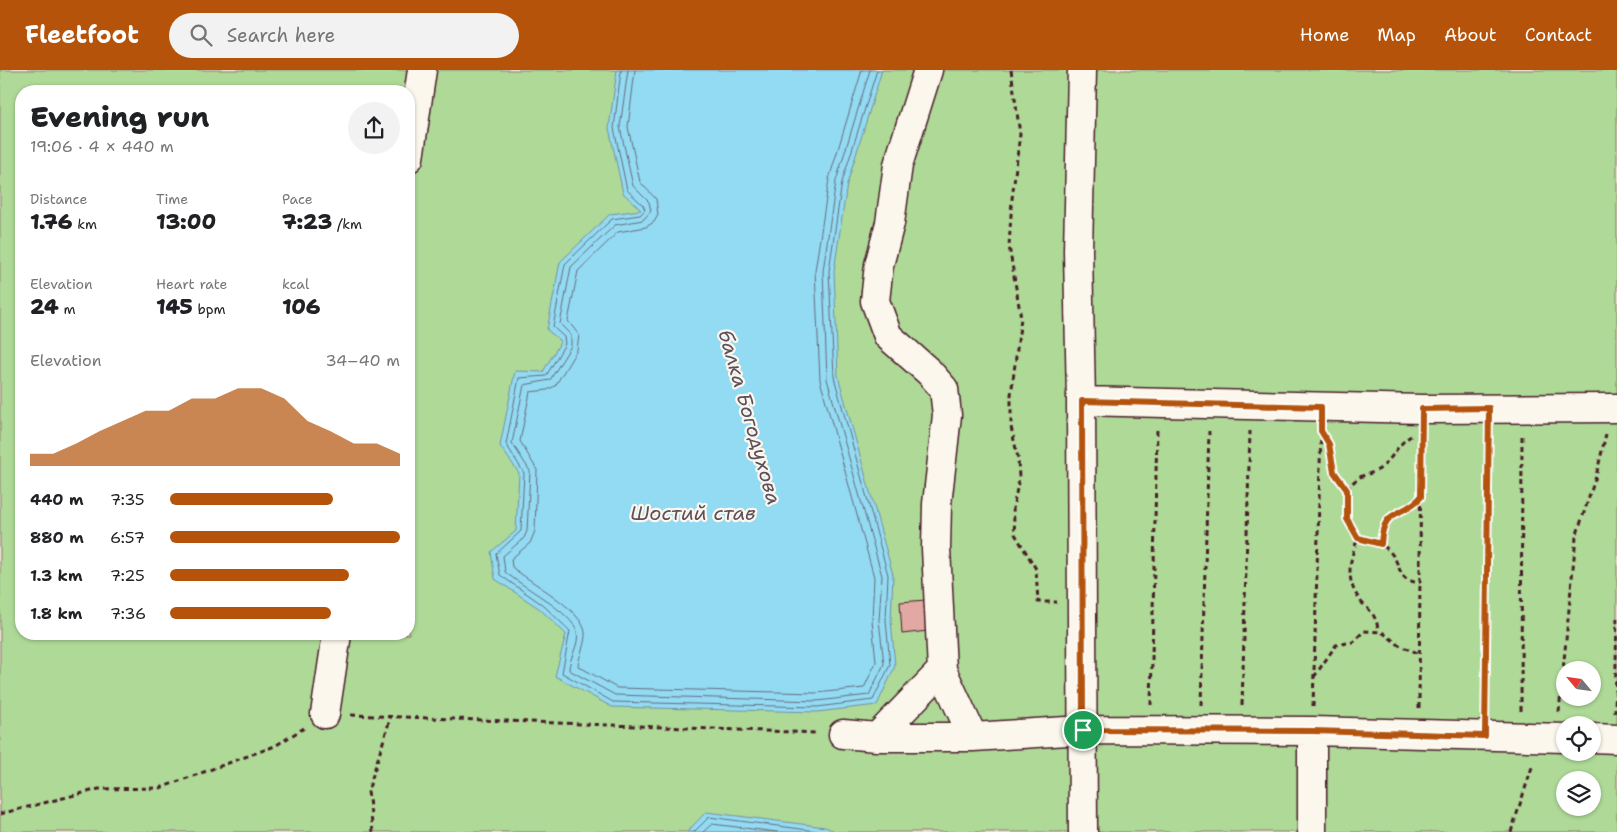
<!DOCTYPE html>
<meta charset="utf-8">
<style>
:root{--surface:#fff;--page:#f2f2f2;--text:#202124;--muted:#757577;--accent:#b45309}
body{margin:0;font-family:"Shantell Sans",sans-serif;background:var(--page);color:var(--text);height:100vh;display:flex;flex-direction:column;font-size:19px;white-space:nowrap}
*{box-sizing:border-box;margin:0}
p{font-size:16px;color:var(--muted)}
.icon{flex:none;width:28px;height:28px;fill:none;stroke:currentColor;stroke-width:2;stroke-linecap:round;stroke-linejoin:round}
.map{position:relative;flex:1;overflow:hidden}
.panel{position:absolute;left:15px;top:15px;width:400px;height:555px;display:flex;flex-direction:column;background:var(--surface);border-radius:20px;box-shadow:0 1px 4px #0004}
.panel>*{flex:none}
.needle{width:32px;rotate:299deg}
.tools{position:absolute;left:1556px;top:591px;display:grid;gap:10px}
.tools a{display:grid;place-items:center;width:45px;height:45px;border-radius:50%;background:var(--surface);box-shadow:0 1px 4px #0004;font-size:25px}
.pin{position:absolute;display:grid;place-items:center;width:42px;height:42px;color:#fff;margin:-21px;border:2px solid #fff;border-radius:50%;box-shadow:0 1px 5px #0007}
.round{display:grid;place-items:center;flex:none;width:52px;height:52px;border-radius:26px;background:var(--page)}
.summary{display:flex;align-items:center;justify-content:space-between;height:85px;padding:0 15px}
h1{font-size:28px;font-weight:800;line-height:38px}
.figures{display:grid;grid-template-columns:repeat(3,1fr);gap:8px;height:85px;padding:5px 15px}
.figures div{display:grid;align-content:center}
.figures b{font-size:21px;font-weight:800}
.figures small{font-size:14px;font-weight:400}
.figures p{font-size:14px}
.chart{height:140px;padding:10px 15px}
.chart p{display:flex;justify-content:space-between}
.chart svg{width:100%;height:90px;margin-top:5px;fill:var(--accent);opacity:.7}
ul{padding:0 15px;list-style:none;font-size:16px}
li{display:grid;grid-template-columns:80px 60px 1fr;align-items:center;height:38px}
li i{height:12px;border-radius:6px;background:var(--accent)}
header{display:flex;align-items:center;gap:30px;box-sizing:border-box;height:70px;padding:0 25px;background:var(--accent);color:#fff}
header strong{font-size:24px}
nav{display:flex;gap:28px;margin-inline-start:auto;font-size:18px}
.search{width:350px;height:45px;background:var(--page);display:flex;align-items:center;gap:12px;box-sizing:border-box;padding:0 18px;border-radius:28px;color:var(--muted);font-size:19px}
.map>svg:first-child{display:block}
</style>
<header>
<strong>Fleetfoot</strong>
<div class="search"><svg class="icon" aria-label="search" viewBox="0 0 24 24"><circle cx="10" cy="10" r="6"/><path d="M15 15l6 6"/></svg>Search here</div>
<nav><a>Home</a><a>Map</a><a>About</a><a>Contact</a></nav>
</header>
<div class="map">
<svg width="1617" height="762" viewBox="0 0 1617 762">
<rect width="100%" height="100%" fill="#f4dfd6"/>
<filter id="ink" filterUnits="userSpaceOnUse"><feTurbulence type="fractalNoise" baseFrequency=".02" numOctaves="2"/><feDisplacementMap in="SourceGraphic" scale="10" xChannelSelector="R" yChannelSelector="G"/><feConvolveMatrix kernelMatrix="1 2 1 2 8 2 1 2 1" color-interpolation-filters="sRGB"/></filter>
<g filter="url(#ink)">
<!-- green -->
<path fill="#aed997" stroke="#7c7c61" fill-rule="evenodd" d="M 0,0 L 1617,0 L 1617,762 L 0,762 ZM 21,21 L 409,21 L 409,564 L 21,564 ZM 1565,600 L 1592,600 L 1592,628 L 1565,628 ZM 1565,655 L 1592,655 L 1592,682 L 1565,682 ZM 1565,710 L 1592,710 L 1592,738 L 1565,738 Z"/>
<!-- water -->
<path fill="#92dbf3" stroke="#7590a3" d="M 617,0 L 882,0 L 847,114 L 834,201 L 838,306 L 893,505 L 891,550 L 895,596 L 877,635 L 817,642 L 612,637 L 555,606 L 566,564 L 540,539 L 495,509 L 491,482 L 516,461 L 519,403 L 500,376 L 515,301 L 543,302 L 561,271 L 547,260 L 560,192 L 610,144 L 641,140 L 623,123 L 609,58 Z
M 706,742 L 825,757 L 837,762 L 687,762 Z"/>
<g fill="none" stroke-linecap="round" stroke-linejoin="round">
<!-- shore -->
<path stroke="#676a7b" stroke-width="1" d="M 621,0 L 614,58 L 627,120 L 643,135 L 645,140 L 640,145 L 612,149 L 565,194 L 553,257 L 564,267 L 565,274 L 546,306 L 519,308 L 506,374 L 524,403 L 521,461 L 496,484 L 500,505 L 543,535 L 570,561 L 562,603 L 613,632 L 817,637 L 873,630 L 890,595 L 886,550 L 888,505 L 834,307 L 829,201 L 842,112 L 877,0
M 628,0 L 620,57 L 633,116 L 649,132 L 651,141 L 643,150 L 615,155 L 571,197 L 560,254 L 571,265 L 571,276 L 550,310 L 524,315 L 512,373 L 530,401 L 527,461 L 524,468 L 503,486 L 505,502 C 520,515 573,543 577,562 C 580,574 569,588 569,600 L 615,625 L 817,631 L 869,625 L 884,594 L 879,550 L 882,506 L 827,309 L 823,201 L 836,111 L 870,0
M 635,0 L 628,57 L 640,112 L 656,129 L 658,145 L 654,152 L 646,157 L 618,162 L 578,201 L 568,251 L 579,265 L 577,280 L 555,316 L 547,320 L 530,322 L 520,371 L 537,400 L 535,461 L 530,473 L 511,489 L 512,497 C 529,512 581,538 585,562 C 586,573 579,585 578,596 L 617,618 L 816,623 L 864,618 L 876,592 L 872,550 L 874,507 L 820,310 L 815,201 L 829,109 L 862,0
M 694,762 L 709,747 L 824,762
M 703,762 L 712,754 L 777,762"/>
</g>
<!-- building -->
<path fill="#e2a8a3" stroke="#4a1f2b" d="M 926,530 L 928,561 L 902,564 L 900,532 Z"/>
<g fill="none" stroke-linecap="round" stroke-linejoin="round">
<!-- minor casing -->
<g stroke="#4a1f2b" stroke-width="31">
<path id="minor" d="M 928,0 L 898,95 L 890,153 L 879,195 L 875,231 L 888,266 L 929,302 L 944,319 L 947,345 L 937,434 L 936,478 L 942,600 L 973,667
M 1082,0 L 1078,181 L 1081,331 L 1083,762
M 409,88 L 422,0
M 1081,331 L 1422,339 L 1617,338
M 325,644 L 337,564
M 1312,661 L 1312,762
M 843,664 L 877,667 L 973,667 L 1083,660 L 1312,661 L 1565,668
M 877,667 L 942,600
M 1592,668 L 1617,669"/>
</g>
<!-- path -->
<path stroke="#4a1f2b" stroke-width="3" stroke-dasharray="5 4" stroke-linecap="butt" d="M 1011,0 L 1020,64 L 1012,129 L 1009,176 L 1021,248 L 1011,325 L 1011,357 L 1018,388 L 1019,409 L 1013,438 L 1015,464 L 1036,499 L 1038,532 L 1057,532
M 1323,364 L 1329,374 L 1334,402 L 1347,420 L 1347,449 L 1358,468 C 1349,491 1344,512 1363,534 C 1372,542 1377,548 1378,560
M 1347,420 C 1361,400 1368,408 1382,397 C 1394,387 1397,374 1411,366
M 1358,468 C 1370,470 1382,472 1390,482 C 1403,496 1395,510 1420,513
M 1381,474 C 1383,436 1401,449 1421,427
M 1314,607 L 1336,575 L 1353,572 L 1364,561 L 1382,562 L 1399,575 L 1420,584
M 1151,635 L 1157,358
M 1201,635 L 1209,361
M 1242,635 L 1250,361
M 1313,636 L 1321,362
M 1419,638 L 1421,365
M 1486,640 L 1489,364
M 1521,641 L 1522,364
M 1559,642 L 1576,467 L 1596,406 L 1606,364
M 1615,643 L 1617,545
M 351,645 L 817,663
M 0,744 L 99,719 L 160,718 L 275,676 L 304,658
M 373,762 L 368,721 L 391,646
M 1511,762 L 1533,694"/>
<!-- minor -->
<use href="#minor" stroke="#fbf7ec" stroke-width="28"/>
</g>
</g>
<g fill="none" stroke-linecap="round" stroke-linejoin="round" filter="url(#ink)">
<!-- route casing -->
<g stroke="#fff" stroke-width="10">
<path id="route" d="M 1082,331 L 1321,337 L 1321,361 L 1329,374 L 1334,402 L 1347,420 L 1347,449 L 1358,468 L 1381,474 C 1383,436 1401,449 1421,427 L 1422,339 L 1489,338 L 1485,666 L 1312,661 L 1083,660 Z"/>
</g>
<!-- route -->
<use href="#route" stroke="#b45309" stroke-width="6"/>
</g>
<g text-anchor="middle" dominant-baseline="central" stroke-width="4.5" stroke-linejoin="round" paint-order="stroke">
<!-- water labels -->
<g font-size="20" font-style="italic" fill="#5c4e5d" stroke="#fbf7ec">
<text transform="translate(750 347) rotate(74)">балка Богодухова</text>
<text x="693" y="443">Шостий став</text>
</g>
</g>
</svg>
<div class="tools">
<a><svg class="needle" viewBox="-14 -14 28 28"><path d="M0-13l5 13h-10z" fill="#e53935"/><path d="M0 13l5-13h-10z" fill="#757577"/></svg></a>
<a><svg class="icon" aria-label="locate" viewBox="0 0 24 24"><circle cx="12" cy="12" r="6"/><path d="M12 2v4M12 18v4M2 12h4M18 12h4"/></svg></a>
<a><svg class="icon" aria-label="layers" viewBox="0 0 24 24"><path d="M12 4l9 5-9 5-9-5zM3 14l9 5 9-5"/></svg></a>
</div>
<div class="pin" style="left:1083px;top:660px;background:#1e9e55"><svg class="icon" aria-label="arrive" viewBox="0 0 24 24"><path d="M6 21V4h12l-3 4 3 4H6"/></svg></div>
<section class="panel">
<div class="summary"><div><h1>Evening run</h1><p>19:06 · 4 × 440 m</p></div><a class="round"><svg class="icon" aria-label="share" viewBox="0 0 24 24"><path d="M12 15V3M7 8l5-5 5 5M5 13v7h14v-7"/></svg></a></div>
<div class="figures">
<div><p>Distance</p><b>1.76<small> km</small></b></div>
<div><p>Time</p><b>13:00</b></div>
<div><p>Pace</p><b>7:23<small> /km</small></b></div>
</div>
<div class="figures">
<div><p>Elevation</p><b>24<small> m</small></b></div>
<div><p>Heart rate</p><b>145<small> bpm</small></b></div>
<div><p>kcal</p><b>106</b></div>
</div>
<div class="chart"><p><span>Elevation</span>34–40 m</p>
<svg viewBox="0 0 160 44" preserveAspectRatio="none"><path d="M0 44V38L10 38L20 33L30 27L40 22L50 17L60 17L70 11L80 11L90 6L100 6L110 11L120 22L130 27L140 33L150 33L160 38V44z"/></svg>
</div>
<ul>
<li><b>440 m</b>7:35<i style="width:71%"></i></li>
<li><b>880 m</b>6:57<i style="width:100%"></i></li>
<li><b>1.3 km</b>7:25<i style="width:78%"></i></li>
<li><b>1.8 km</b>7:36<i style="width:70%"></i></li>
</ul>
</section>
</div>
